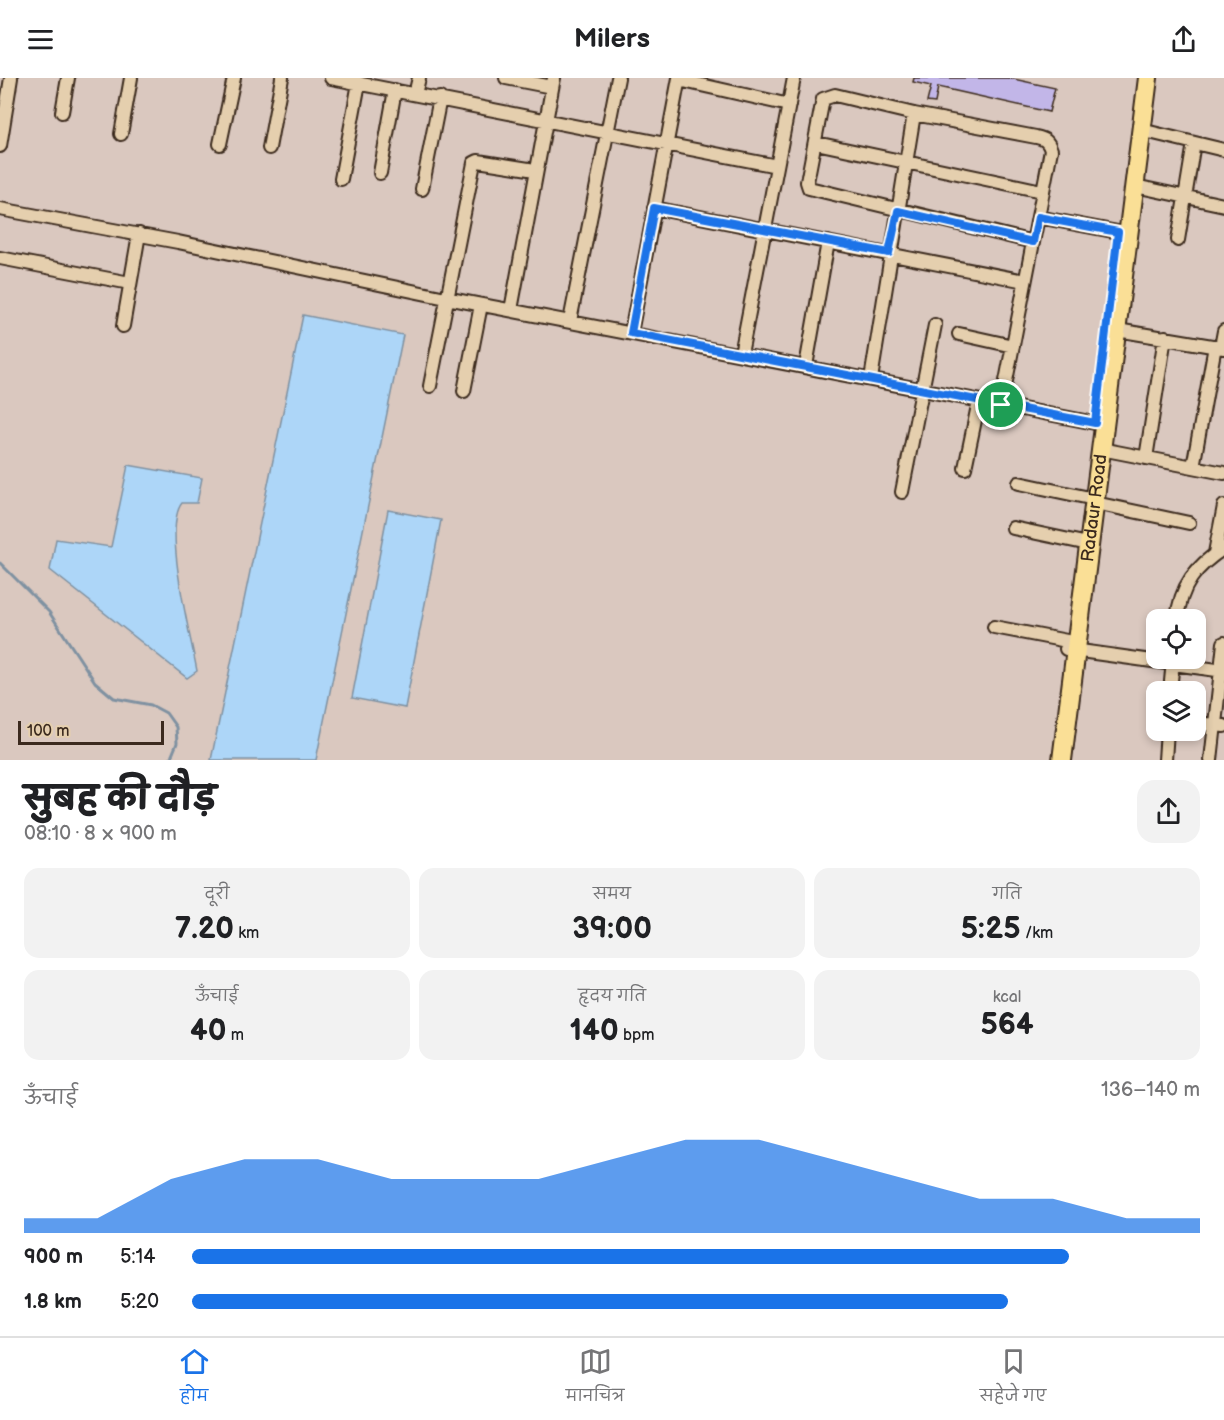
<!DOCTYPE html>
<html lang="hi">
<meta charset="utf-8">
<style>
:root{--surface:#fff;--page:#f2f2f2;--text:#202124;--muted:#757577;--line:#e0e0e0;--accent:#1a73e8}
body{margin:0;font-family:"Balsamiq Sans","Playpen Sans Deva",sans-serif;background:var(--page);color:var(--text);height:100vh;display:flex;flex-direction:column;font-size:22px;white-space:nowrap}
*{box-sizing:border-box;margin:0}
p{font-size:20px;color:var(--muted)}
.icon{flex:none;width:33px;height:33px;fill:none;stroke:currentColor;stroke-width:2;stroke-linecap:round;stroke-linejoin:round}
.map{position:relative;height:682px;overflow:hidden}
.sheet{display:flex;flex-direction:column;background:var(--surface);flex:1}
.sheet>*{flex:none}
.fabs{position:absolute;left:1146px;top:531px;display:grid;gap:12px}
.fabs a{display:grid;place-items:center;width:60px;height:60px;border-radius:12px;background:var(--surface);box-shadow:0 3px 9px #0003;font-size:30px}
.scale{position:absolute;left:18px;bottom:15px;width:146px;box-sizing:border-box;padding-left:6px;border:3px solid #3b2a1e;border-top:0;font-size:16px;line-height:21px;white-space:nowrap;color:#3b2a1e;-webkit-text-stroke:4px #e5cfae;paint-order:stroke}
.pin{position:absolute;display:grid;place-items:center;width:51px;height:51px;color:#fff;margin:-26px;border:3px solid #fff;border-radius:50%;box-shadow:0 2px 6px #0007}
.round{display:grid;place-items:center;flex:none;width:63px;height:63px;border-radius:18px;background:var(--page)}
.headline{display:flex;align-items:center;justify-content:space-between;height:102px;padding:0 24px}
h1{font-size:33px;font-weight:800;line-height:45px}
.metrics{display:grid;grid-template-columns:repeat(3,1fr);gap:9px;height:102px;padding:6px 24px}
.metrics div{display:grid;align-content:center;border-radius:15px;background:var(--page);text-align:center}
.metrics b{font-size:30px;font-weight:800}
.metrics small{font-size:16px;font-weight:400}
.metrics p{font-size:16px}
.chart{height:168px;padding:12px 24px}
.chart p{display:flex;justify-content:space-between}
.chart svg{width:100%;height:108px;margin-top:6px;fill:var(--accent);opacity:.7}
ul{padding:0 24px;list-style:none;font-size:20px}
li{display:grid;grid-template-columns:96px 72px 1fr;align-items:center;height:45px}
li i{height:15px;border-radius:8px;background:var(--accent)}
header{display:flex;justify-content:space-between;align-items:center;height:78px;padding:0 24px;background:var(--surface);font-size:27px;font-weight:800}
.dock{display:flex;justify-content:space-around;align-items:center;height:84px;border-top:2px solid var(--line);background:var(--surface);font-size:16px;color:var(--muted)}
.dock a{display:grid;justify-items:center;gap:3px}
.dock .selected{color:var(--accent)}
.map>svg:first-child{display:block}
</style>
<header><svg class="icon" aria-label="menu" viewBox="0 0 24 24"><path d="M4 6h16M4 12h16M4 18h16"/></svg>Milers<svg class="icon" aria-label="share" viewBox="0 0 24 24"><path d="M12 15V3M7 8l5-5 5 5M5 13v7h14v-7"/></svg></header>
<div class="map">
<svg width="1224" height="682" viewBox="0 0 1224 682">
<rect width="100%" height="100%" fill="#dac8bf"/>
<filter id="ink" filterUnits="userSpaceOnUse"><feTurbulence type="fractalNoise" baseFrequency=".0167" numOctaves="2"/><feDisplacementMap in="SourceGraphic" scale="12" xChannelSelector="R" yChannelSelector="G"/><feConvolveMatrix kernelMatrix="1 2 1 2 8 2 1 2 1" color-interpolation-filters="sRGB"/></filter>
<g filter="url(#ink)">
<!-- water -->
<path fill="#add6f8" stroke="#7f91a1" stroke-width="1.5" d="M 303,237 L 403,257 L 316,682 L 211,682 Z
M 128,387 L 202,400 L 197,425 L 182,425 C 162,449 191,559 197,593 L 187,600 L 50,492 L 56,461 L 111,469 Z
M 388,432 L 441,442 L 405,630 L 352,620 Z"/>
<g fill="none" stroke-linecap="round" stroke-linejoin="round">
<!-- stream -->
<path stroke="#7f91a1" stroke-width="3" d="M 0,485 L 49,534 L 95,604 L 114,620 L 151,627 L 166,635 L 176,649 L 177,665 L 170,682"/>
</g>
<!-- building -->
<path fill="#c2b6e8" stroke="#3b2a1e" stroke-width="1.5" d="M 914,0 L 1009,0 L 1055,10 L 1049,34 L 938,9 L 935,25 L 927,24 L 931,8 L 913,4 Z"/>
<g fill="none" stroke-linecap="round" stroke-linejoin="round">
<!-- street casing -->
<g stroke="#3b2a1e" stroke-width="16">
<path id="street" d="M 331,0 L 777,88
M 506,0 L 552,9
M 679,2 L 789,27
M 415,16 L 419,0
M 62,34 L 68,0
M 1141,52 L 1224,72
M 121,56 L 131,0
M 816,65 L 1042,113
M 220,66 L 234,0
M 0,68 L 11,0
M 269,70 L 282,0
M 380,95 L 395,12
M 341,101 L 359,5
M 1135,108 L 1224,127
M 422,111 L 440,20
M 654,130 L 1025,203
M 0,131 L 178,164 L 446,220 L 1095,345
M 1038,139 L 1118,154
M 1178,162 L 1194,65
M 0,180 L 130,205
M 511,232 L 554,0
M 570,243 L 618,0
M 123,248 L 139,156
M 1117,252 L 1224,270
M 631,255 L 679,0
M 959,256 L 1013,268
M 1221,269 L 1224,253
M 741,276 L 794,0
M 806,288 L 828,164
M 871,301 L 914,36
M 430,308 L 474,85 L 478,83 L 535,92
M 464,313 L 481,227
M 1001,327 L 1007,298 L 1051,72 C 1048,63 1045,61 1036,59 L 914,36 L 835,17 L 823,21 L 807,104 L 809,110 L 1033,164
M 1101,371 L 1224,395
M 1146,380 L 1165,259
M 1193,389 L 1215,268
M 965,390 L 979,323
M 1019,405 L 1085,419
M 902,414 L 935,247
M 1095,425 L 1189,445
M 1013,450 L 1079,464
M 1215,475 L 1224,428
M 1177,542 C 1180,508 1196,488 1224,470
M 994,549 L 1067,563
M 1066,571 L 1224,593
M 1170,614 L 1173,582
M 1196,645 L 1224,648
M 1165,682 L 1167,652
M 1211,682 L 1224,565"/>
</g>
<!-- primary casing -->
<g stroke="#3b2a1e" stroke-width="22">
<g id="primary">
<path id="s1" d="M 1062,682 L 1148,0"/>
</g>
</g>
<!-- street -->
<use href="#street" stroke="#e5cfae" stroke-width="12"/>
<!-- primary -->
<use href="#primary" stroke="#fadf96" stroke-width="18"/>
</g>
</g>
<g fill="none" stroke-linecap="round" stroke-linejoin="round" filter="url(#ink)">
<!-- route casing -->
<g stroke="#fff" stroke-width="12">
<path id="route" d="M 654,130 L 889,175 L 898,133 L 1033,164 L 1038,139 L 1118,154 L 1095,345 L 631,255 Z"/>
</g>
<!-- route -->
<use href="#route" stroke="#1a73e8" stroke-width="8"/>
</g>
<g text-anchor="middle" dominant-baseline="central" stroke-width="4.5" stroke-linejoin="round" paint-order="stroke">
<!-- street labels -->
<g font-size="18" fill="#3b2a1e" stroke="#e5cfae">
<text stroke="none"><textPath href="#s1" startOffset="254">Radaur Road</textPath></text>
</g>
</g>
</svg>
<div class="fabs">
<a><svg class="icon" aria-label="locate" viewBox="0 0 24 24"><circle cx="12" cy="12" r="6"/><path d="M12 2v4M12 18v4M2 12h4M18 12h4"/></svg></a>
<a><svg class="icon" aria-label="layers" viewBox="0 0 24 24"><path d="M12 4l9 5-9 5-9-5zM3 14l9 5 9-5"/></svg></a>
</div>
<div class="scale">100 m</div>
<div class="pin" style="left:1001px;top:327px;background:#1e9e55"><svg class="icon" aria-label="arrive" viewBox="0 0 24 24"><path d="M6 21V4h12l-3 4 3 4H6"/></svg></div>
</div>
<section class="sheet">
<div class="headline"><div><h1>सुबह की दौड़</h1><p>08:10 · 8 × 900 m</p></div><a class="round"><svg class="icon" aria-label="share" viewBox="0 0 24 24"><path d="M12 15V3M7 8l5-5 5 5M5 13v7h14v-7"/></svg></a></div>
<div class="metrics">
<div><p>दूरी</p><b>7.20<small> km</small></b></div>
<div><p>समय</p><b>39:00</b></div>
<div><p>गति</p><b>5:25<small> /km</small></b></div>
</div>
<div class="metrics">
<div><p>ऊँचाई</p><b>40<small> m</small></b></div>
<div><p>हृदय गति</p><b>140<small> bpm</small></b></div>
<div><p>kcal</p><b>564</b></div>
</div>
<div class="chart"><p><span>ऊँचाई</span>136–140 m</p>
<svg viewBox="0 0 160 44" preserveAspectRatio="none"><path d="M0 44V38L10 38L20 22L30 14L40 14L50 22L60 22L70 22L80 14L90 6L100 6L110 14L120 22L130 30L140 30L150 38L160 38V44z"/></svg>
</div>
<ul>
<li><b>900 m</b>5:14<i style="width:87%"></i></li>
<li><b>1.8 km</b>5:20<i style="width:81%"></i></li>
</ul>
</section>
<nav class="dock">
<a class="selected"><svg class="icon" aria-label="home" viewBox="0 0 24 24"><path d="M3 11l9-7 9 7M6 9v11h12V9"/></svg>होम</a>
<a><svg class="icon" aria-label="map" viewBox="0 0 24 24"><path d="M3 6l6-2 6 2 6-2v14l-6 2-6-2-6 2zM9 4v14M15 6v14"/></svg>मानचित्र</a>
<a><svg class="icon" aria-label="saved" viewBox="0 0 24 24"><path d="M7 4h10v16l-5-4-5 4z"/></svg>सहेजे गए</a>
</nav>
